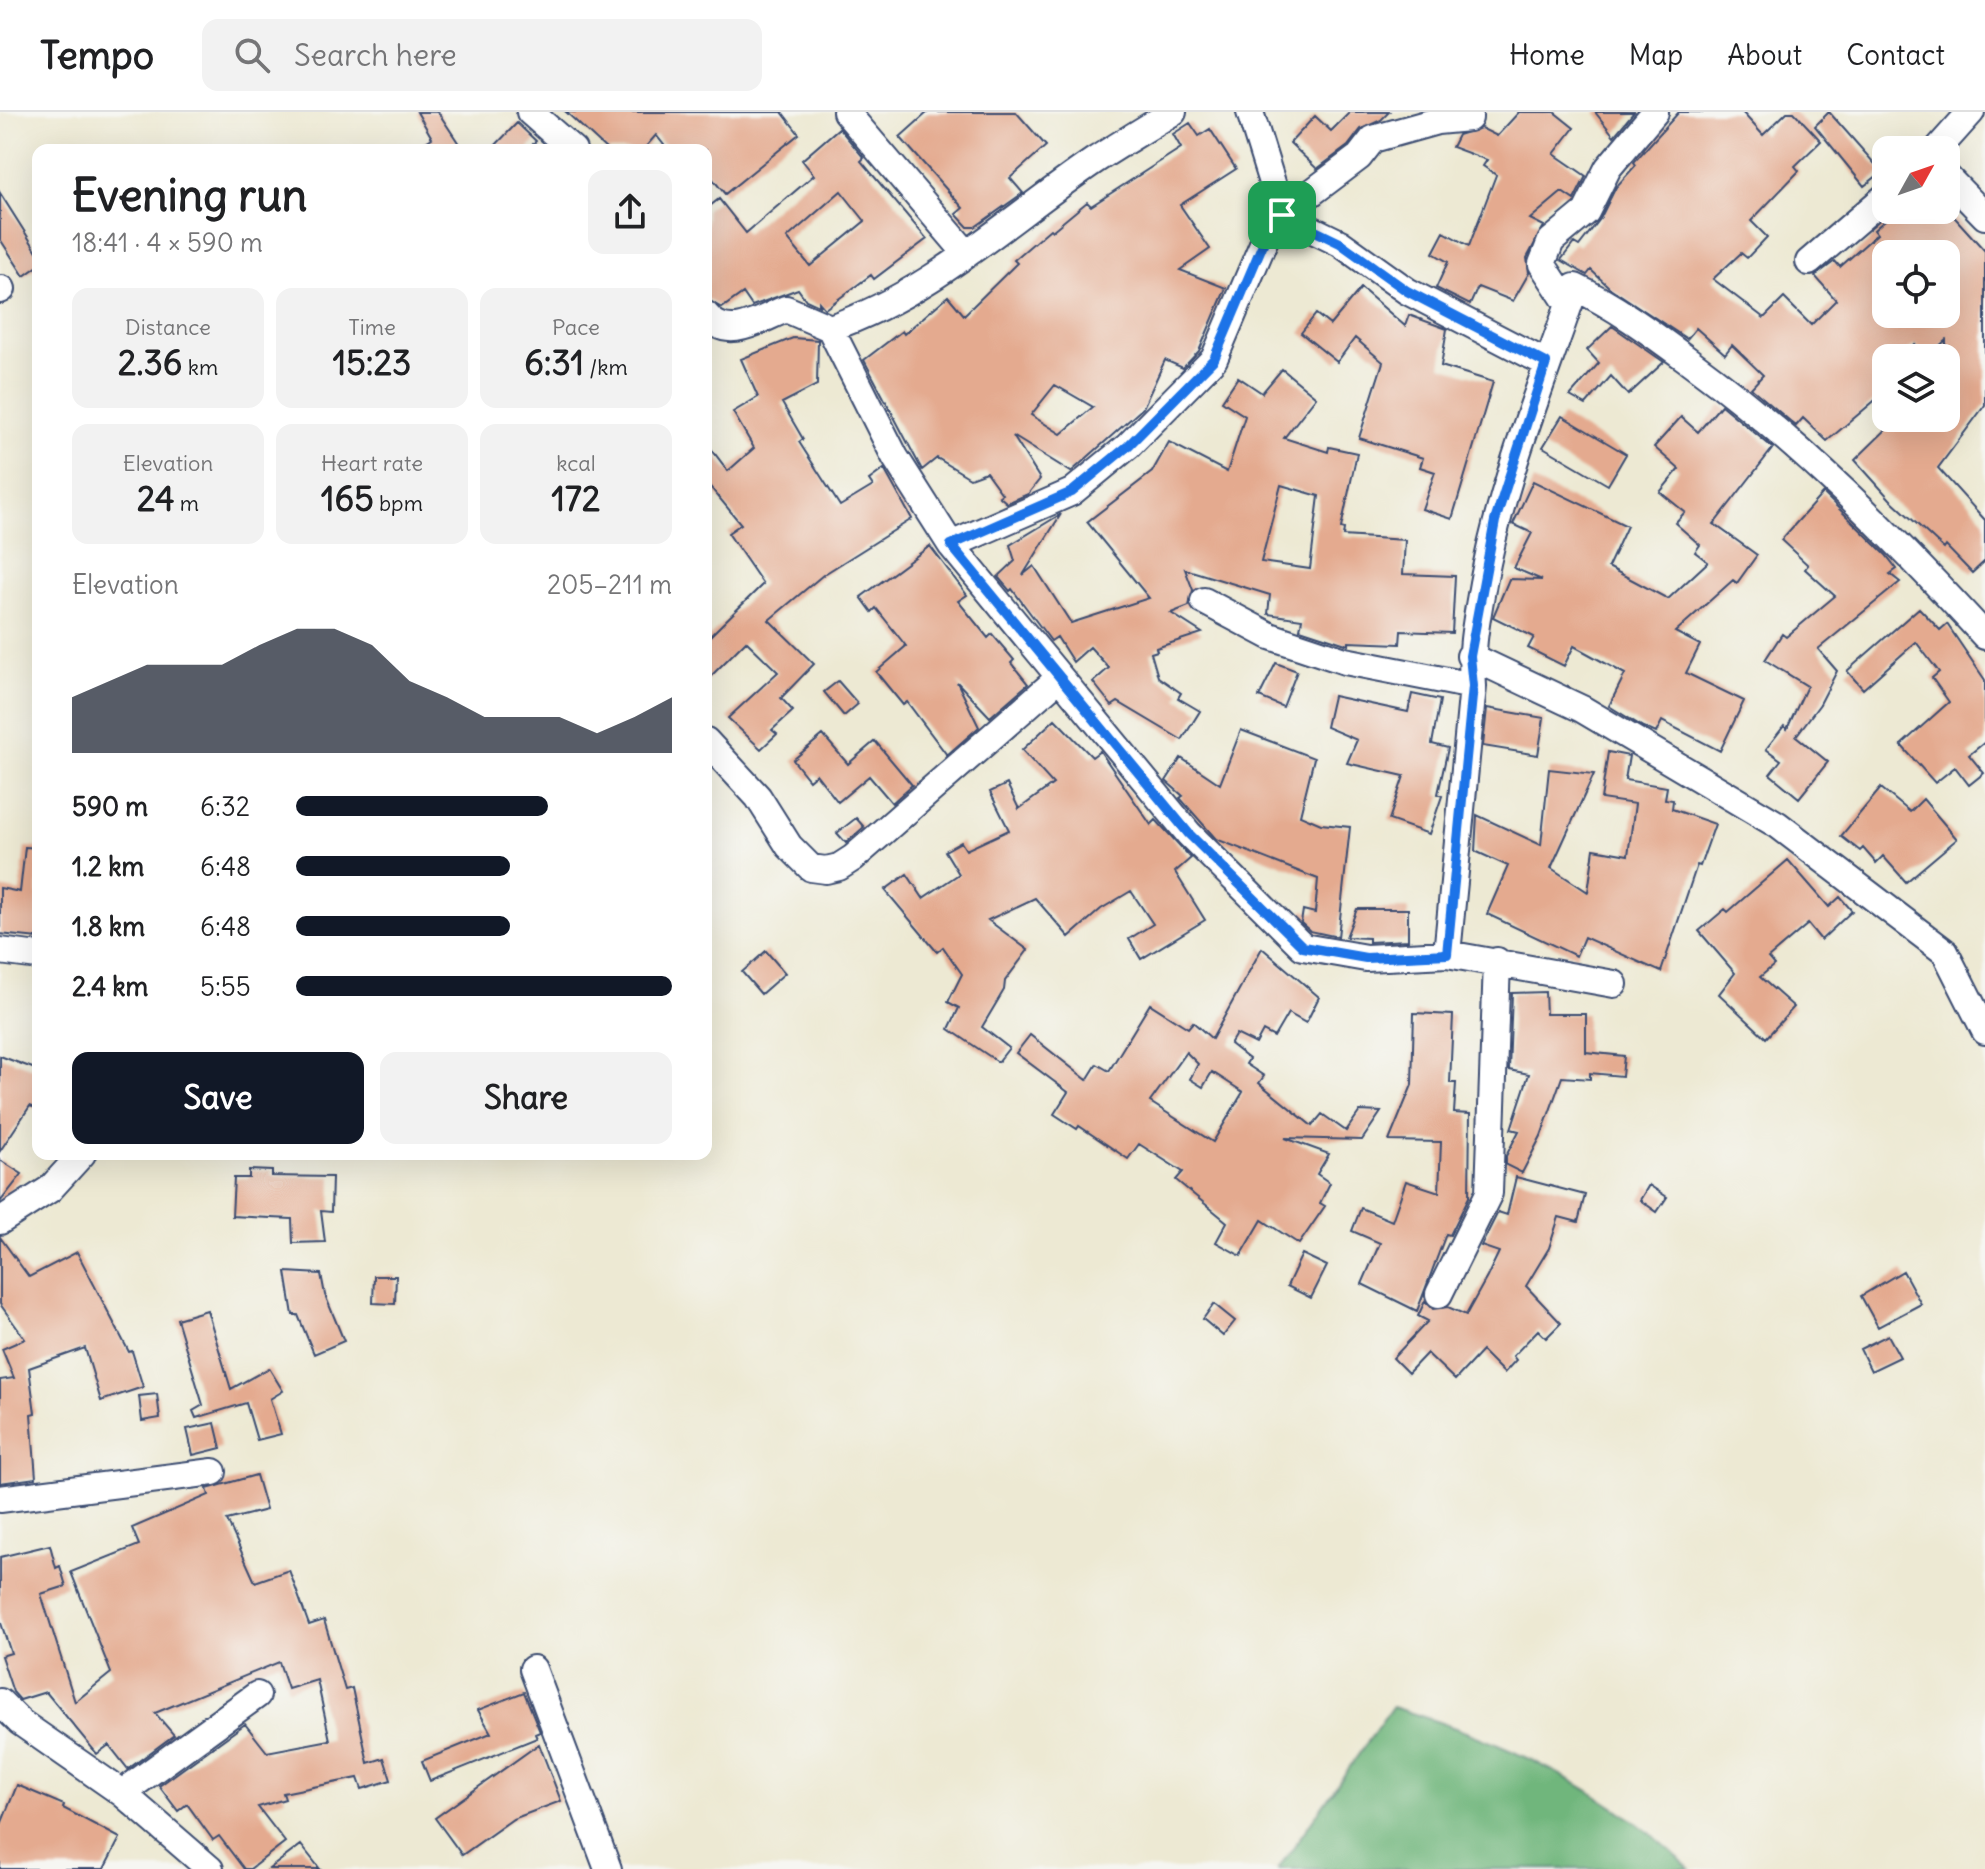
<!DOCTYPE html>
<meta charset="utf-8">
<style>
:root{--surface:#fff;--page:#f2f2f2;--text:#202124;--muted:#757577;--line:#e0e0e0;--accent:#111827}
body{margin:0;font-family:Delius,sans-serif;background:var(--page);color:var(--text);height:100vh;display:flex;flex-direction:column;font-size:30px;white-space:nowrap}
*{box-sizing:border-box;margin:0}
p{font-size:26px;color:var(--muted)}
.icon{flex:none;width:44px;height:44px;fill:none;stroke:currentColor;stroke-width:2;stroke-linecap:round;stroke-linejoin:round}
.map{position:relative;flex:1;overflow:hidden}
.sheet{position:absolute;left:32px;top:32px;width:680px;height:1016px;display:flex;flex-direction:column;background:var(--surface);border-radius:16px;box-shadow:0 8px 32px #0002}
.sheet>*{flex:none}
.needle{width:52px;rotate:50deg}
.fabs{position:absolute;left:1872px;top:24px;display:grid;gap:16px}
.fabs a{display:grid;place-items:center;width:88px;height:88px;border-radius:16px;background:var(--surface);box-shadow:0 8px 32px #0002;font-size:40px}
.pin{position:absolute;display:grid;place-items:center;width:68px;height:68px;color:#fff;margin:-34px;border-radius:16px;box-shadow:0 4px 12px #0006}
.round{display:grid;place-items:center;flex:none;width:84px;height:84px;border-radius:16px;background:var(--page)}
.headline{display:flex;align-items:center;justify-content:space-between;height:136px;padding:0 40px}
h1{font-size:44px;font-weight:800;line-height:60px}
.stats{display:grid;grid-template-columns:repeat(3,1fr);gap:12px;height:136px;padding:8px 40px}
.stats div{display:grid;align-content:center;border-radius:16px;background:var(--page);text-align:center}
.stats b{font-size:34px;font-weight:800}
.stats small{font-size:22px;font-weight:400}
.stats p{font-size:22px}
.chart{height:224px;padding:16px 40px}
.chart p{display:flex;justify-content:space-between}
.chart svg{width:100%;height:144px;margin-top:8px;fill:var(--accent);opacity:.7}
.action{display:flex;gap:16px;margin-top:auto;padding:16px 40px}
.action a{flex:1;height:92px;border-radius:16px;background:var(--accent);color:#fff;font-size:32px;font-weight:800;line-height:92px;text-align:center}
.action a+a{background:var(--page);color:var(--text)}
ul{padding:0 40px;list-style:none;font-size:26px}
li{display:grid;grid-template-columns:128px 96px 1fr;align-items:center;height:60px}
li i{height:20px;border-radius:10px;background:var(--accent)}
header{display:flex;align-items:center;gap:48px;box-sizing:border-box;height:112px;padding:0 40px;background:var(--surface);border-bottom:2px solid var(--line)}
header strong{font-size:38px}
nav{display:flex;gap:44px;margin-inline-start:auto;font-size:28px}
.search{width:560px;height:72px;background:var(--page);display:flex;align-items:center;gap:20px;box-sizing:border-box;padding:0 28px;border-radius:16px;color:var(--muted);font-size:30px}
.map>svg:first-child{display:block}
</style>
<header>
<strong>Tempo</strong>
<div class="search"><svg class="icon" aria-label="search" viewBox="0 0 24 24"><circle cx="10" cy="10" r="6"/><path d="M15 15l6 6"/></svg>Search here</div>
<nav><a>Home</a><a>Map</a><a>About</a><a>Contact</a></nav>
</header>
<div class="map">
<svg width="1985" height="1757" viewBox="0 0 1985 1757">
<rect width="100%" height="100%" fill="#f6f6f2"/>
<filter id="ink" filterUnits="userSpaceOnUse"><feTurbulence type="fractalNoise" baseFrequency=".0125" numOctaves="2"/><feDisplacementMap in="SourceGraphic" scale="16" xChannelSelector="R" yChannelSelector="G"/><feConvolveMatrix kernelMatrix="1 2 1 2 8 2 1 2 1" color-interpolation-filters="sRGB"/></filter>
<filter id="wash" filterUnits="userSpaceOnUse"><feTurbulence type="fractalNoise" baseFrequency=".006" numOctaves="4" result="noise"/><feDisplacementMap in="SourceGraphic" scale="32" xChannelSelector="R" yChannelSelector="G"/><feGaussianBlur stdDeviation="1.8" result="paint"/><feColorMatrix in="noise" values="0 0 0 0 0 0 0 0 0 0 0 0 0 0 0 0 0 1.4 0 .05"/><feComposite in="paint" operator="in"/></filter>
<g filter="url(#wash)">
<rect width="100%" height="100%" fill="#ede9d3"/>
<!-- forest -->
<path fill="#6fb67b" stroke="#45726c" stroke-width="2" d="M 1392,1595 C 1499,1627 1610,1677 1690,1757 L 1278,1757 Z"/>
<g id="blocks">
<!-- building -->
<path fill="#e4aa8f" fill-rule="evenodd" d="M 417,0 L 438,0 L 463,38 L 413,38 L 432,26 Z
M 566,0 L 782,0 L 799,22 L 725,82 L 706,59 L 706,38 L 668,38 L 656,23 L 643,38 L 607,38 Z
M 928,0 L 1016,0 L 1046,34 L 1010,66 L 1023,81 L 975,115 L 968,115 L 956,102 L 963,96 L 900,25 Z
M 1350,0 L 1389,0 L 1381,8 L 1361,17 L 1348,34 L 1317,57 L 1290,31 L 1315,4 L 1331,19 Z
M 1519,0 L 1554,0 L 1574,16 L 1554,42 L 1586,64 L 1574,88 L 1562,80 L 1530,107 L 1544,114 L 1527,146 L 1529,161 L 1513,189 L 1478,175 L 1470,193 L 1436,176 L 1448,150 L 1433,141 L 1444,120 L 1469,134 L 1496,63 L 1483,54 L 1487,48 L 1452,35 L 1458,23 L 1481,16 L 1497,24 Z
M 1595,0 L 1634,0 L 1614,24 Z
M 1679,0 L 1742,0 L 1763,23 L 1787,0 L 1794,0 L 1821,29 L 1795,54 L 1799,59 L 1751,109 L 1767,125 L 1747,146 L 1741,141 L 1713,167 L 1764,206 L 1784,186 L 1811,213 L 1836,188 L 1815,164 L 1835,149 L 1840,155 L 1877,122 L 1874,118 L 1896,98 L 1948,98 L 1985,139 L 1985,293 L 1938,356 L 1985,408 L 1985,449 L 1972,461 L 1946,434 L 1944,437 L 1890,387 L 1855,348 L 1898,306 L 1946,306 L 1946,228 L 1927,245 L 1915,232 L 1899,246 L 1886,246 L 1886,279 L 1827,329 L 1803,306 L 1796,314 L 1751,276 L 1763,263 L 1732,233 L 1725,242 L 1696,216 L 1687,227 L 1610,176 L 1591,158 L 1587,163 L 1561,148 L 1574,131 L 1579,134 L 1600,107 L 1616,75 L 1636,53 L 1634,50 ZM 1886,142 L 1946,142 L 1946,202 L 1886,202 Z
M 1829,0 L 1882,60 L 1864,74 L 1815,14 Z
M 517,11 L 536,29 L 527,38 L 491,38 Z
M 1190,11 L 1199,24 L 1210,17 L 1236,57 L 1180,93 L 1210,137 L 1180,158 L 1226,176 L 1199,239 L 1183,256 L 1165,248 L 1143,296 L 1071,360 L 1013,324 L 1040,367 L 1028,382 L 1007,391 L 999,384 L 1002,382 L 986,360 L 970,366 L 937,346 L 922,358 L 864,248 L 902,219 L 904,222 L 948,184 L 964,203 L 1017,151 L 1014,148 L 1050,117 L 1052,119 L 1087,90 L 1091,94 L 1181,36 L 1173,22 ZM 1055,273 L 1093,295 L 1061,322 L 1031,303 Z
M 839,16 L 864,46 L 861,49 L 927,127 L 874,167 L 871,163 L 825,197 L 819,190 L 819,194 L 806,188 L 798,177 L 752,194 L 743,181 L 722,196 L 706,187 L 706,97 L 719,87 L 746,121 L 814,63 L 802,48 ZM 841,79 L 865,109 L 810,154 L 787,126 Z
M 0,81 L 38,141 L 38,154 L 24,164 L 0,127 Z
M 1361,176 L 1405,214 L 1409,203 L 1447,217 L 1441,254 L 1493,270 L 1452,407 L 1422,397 L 1435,360 L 1420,355 L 1423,346 L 1359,326 L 1383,250 L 1355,226 L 1337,250 L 1301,221 L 1316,202 L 1330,213 Z
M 1612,214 L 1664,250 L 1628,283 L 1611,264 L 1586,293 L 1570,284 L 1599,251 L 1587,238 Z
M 793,226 L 818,228 L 817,273 L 782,291 L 803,327 L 799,330 L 840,394 L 873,374 L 869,368 L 884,357 L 912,407 L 823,463 L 769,508 L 814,552 L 781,586 L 793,599 L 772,618 L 777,622 L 761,637 L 728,606 L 778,560 L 746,529 L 706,569 L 706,528 L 763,472 L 728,421 L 741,412 L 706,370 L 706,330 L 728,359 L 754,336 L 733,300 L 758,285 L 741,247 Z
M 1282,257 L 1316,285 L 1284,326 L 1328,340 L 1329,335 L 1357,341 L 1341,416 L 1344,417 L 1343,424 L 1405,428 L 1403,462 L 1455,464 L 1452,521 L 1401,519 L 1400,532 L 1349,530 L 1349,533 L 1300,517 L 1302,507 L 1268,502 L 1270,483 L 1185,457 L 1193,478 L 1189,494 L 1171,501 L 1202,521 L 1156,536 L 1157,539 L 1151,541 L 1158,565 L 1181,581 L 1178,586 L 1200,599 L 1182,628 L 1118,590 L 1112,594 L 1093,570 L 1109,556 L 1090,535 L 1073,550 L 1057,525 L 1051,529 L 1012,477 L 1010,479 L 998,465 L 1015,449 L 1010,433 L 1061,402 L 1023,463 L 1034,454 L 1071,511 L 1149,486 L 1087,410 L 1152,360 L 1169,330 L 1227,360 L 1245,304 L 1222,289 L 1238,265 L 1262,281 ZM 1281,373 L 1319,384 L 1310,457 L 1261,450 Z
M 1721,293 L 1773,336 L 1714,412 L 1757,443 L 1737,471 L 1733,468 L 1675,520 L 1700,533 L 1686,561 L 1744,589 L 1720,639 L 1662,609 L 1656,621 L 1643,615 L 1609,594 L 1625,562 L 1574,534 L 1564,554 L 1528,536 L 1534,525 L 1493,505 L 1509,467 L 1542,468 L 1514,456 L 1532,421 L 1513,412 L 1533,369 L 1627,414 L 1608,455 L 1668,487 L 1708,450 L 1695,440 L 1700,433 L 1675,411 L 1685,400 L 1660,380 L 1679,357 L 1654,335 L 1681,305 L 1698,320 Z
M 1562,304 L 1626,342 L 1608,373 L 1543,335 Z
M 1823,381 L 1886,443 L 1897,457 L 1890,462 L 1900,470 L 1818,537 L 1837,559 L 1820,592 L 1796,624 L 1828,650 L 1799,686 L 1770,662 L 1781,648 L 1766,637 L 1784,614 L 1787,617 L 1807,574 L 1765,548 L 1782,522 L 1786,525 L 1835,484 L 1805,457 L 1808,453 L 1781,428 Z
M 930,434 L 967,483 L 958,489 L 988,526 L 992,522 L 1014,548 L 1011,551 L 1028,572 L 990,605 L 957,570 L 979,615 L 947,643 L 907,590 L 903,593 L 876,560 L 906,534 L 876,496 L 872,500 L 861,485 Z
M 1919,496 L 1940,518 L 1947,512 L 1985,568 L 1985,630 L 1969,643 L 1984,661 L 1969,673 L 1955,655 L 1935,671 L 1901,633 L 1949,590 L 1932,566 L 1939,560 L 1916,530 L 1863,577 L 1847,559 Z
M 1276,551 L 1297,559 L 1283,595 L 1259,585 Z
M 838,569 L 858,592 L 844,604 L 824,580 Z
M 1412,582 L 1440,588 L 1432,632 L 1448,636 L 1438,682 L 1442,684 L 1429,722 L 1389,708 L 1404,664 L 1347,651 L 1357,628 L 1326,615 L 1333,584 L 1408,600 Z
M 1487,596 L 1544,606 L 1538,643 L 1483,634 Z
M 1055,607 L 1092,645 L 1100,639 L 1151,713 L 1156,708 L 1191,746 L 1175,760 L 1205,808 L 1141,847 L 1129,827 L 1153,812 L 1131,779 L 1101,797 L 1069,825 L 1035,786 L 988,808 L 1028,838 L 1005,869 L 1004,878 L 982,915 L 1009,936 L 998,950 L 949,917 L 959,896 L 948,890 L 962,862 L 943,835 L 937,840 L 885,778 L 907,762 L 923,786 L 959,762 L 945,739 L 961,730 L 966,738 L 1009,718 L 990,680 L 1007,672 L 1019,697 L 1053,672 L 1022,638 Z
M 1241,618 L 1314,646 L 1300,703 L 1321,712 L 1350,715 L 1338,825 L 1310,819 L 1301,811 L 1303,798 L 1315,801 L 1318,767 L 1216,727 L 1180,686 L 1183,684 L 1166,669 L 1181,646 L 1220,672 Z
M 823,623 L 848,652 L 875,629 L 912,673 L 892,691 L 869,664 L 838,690 L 816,662 L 809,668 L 793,648 Z
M 1608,640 L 1629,644 L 1625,668 L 1667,675 L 1665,687 L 1673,688 L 1672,697 L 1715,712 L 1700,754 L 1697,753 L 1661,860 L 1584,825 L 1576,844 L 1487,802 L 1508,754 L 1475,739 L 1477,703 L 1541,733 L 1549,657 L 1594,662 L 1551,756 L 1588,780 L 1594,737 L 1628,743 L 1635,692 L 1601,687 Z
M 1881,676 L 1910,700 L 1923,687 L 1957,727 L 1906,770 L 1883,744 L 1876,751 L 1863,736 L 1860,739 L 1841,724 Z
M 856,706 L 864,715 L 846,731 L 837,721 Z
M 25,735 L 38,736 L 38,826 L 0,822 L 0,776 L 20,780 Z
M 1788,748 L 1829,795 L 1840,785 L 1852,799 L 1821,828 L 1808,812 L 1768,846 L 1774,853 L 1760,865 L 1794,895 L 1766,926 L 1719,882 L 1735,861 L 1699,819 L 1725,797 L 1728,800 Z
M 1357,797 L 1408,797 L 1408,828 L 1369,830 L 1369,826 L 1346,825 Z
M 1262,836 L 1319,885 L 1306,911 L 1288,901 L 1274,925 L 1263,919 L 1256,932 L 1236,922 L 1230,932 L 1249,947 L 1246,952 L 1264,964 L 1259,971 L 1312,1014 L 1322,1002 L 1346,1019 L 1360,999 L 1381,1000 L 1362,1028 L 1285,1026 L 1329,1042 L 1317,1062 L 1330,1071 L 1320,1091 L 1325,1094 L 1299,1132 L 1262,1108 L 1241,1144 L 1216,1130 L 1227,1110 L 1176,1068 L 1183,1060 L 1139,1032 L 1128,1047 L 1079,1014 L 1077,1017 L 1054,1002 L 1068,980 L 1016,941 L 1030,923 L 1087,968 L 1097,952 L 1109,959 L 1150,892 L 1188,916 L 1193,910 L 1212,927 ZM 1186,940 L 1198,952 L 1190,967 L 1203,975 L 1212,960 L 1243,980 L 1213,1030 L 1150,990 Z
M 766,839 L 785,861 L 761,882 L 742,860 Z
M 1545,880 L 1546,902 L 1586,902 L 1586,940 L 1624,944 L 1622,964 L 1590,961 L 1590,967 L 1562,965 L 1541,1024 L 1522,1061 L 1506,1053 L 1506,1044 L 1519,1019 L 1511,1017 L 1529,962 L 1509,958 L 1512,881 Z
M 1414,901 L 1453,903 L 1450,971 L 1456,971 L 1454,1001 L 1470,1002 L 1469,1085 L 1450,1123 L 1446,1122 L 1417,1199 L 1362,1172 L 1380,1131 L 1352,1119 L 1361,1096 L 1392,1109 L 1406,1069 L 1439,1080 L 1441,1030 L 1389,1029 L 1412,973 Z
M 0,944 L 38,958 L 38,997 L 30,994 L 0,1039 Z
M 0,1048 L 22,1062 L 0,1090 Z
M 249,1058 L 272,1059 L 272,1064 L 332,1065 L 331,1100 L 321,1099 L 325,1130 L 293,1131 L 292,1107 L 232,1104 L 234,1066 L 249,1066 Z
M 1516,1065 L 1585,1083 L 1578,1110 L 1559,1105 L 1549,1136 L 1526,1174 L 1561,1211 L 1546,1226 L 1538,1218 L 1513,1244 L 1516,1248 L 1504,1261 L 1482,1239 L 1455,1268 L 1427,1241 L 1408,1261 L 1393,1246 L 1428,1209 L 1418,1204 L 1425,1189 L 1433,1197 L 1448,1195 L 1466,1203 L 1487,1165 L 1499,1140 L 1481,1134 L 1498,1100 L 1507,1103 Z
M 1649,1073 L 1667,1085 L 1657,1100 L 1640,1088 Z
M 0,1125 L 29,1165 L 77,1140 L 129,1240 L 132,1239 L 143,1275 L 101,1289 L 85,1236 L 29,1256 L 35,1301 L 31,1302 L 36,1366 L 0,1371 L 0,1268 L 14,1266 L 2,1237 L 25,1227 L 0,1192 Z
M 1302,1142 L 1327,1154 L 1311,1186 L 1287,1174 Z
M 1903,1159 L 1921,1192 L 1878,1215 L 1861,1184 Z
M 286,1160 L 321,1162 L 325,1183 L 344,1229 L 314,1242 L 298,1203 L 293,1203 Z
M 374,1164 L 396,1164 L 395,1192 L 373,1191 Z
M 1214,1192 L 1235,1209 L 1223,1224 L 1203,1207 Z
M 207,1198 L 231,1277 L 269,1256 L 283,1279 L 270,1287 L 281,1322 L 257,1328 L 246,1291 L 196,1306 L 193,1299 L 203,1293 L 177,1207 Z
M 1888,1223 L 1900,1245 L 1871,1259 L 1860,1237 Z
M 157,1282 L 160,1306 L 142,1309 L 139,1284 Z
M 215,1311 L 221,1336 L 193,1343 L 187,1317 Z
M 256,1363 L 266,1398 L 227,1408 L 255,1470 L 289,1458 L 309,1513 L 324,1508 L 345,1578 L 352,1576 L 368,1651 L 384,1646 L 391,1668 L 362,1677 L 358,1666 L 283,1681 L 285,1687 L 258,1695 L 285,1730 L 250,1757 L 244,1757 L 219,1724 L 213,1728 L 187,1692 L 178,1699 L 159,1674 L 245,1612 L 267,1640 L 330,1628 L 317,1568 L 288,1577 L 279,1550 L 155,1601 L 174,1623 L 128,1657 L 109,1633 L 97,1642 L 46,1580 L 20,1588 L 13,1580 L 1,1544 L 11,1541 L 0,1508 L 0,1445 L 50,1433 L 56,1456 L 60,1454 L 66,1474 L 41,1482 L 75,1590 L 111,1561 L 71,1460 L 139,1433 L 132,1416 L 209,1383 L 207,1377 Z
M 524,1580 L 540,1620 L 535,1622 L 537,1626 L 430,1669 L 422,1649 L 491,1621 L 478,1598 Z
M 539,1632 L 561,1689 L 513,1707 L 462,1743 L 435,1706 Z
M 17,1673 L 64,1693 L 63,1696 L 120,1726 L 104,1757 L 0,1757 L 0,1715 Z
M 301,1733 L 320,1757 L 269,1757 Z"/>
</g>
</g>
<g filter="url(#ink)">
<use href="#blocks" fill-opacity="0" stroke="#3a4b70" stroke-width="2"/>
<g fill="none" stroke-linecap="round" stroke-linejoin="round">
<!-- minor casing -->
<g stroke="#3a4b70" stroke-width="30">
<path id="minor" d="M 530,0 L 573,38
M 846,0 L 967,142
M 1250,0 L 1282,103 L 1340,131 L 1407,179 L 1546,251
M 1937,38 L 1971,0
M 1946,64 L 1985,104
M 1809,150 L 1886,84
M 0,178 L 2,177
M 1569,193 L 1542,152 L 1551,129 L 1586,100 L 1608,56 L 1655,0
M 706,203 C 728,231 760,207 786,197 L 830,216 L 895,345 L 951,433 L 1189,722 L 1303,835 L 1366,846 L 1447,842 L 1614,872
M 830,216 C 931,182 1007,108 1094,49 C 1120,32 1147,16 1173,0
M 951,433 L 1072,380 L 1128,334 L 1214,247 L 1265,127 L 1282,103 L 1359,45 L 1373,27 L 1437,9 L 1469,6 L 1469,0
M 1204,489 L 1270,524 L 1345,549 L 1473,574
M 1470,544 L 1582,597 L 1778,713 L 1945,840 L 1985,919
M 706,629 L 758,685 L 789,734 L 811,756 L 826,758 L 839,755 L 853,746 L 1059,566
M 0,839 L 38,844
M 1447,842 L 1473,574 C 1470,538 1477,506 1483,471 C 1503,366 1541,275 1575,175 C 1617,195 1654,223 1692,251 C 1801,331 1894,425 1985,524
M 0,1109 L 50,1077 L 82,1042
M 1439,1182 L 1489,1081 L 1497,849
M 0,1387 L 213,1360
M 533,1557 L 608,1757
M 0,1590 L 20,1610 L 122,1681 L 210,1757
M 122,1681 L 257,1583"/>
</g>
<!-- minor -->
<use href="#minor" stroke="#fff" stroke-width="26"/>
</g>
</g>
<g fill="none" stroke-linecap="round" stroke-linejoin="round" filter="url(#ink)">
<!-- route casing -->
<g stroke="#fff" stroke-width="16">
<path id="route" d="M 1282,103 L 1340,131 L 1407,179 L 1546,251 L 1495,409 L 1470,544 L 1473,574 L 1447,842 L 1366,846 L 1303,835 L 1189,722 L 951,433 L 1072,380 L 1128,334 L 1214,247 L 1265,127 Z"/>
</g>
<!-- route -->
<use href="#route" stroke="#1a73e8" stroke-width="10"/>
</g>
</svg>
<div class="fabs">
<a><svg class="needle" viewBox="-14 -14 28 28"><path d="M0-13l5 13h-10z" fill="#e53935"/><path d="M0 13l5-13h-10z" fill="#757577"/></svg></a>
<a><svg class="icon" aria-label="locate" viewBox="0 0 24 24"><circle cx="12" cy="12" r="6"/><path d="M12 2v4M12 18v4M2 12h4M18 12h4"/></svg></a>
<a><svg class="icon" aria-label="layers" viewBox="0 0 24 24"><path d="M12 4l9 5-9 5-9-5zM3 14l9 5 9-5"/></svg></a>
</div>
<div class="pin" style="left:1282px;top:103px;background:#1e9e55"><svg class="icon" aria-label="arrive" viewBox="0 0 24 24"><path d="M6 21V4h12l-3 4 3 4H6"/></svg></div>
<section class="sheet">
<div class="headline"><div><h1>Evening run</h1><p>18:41 · 4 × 590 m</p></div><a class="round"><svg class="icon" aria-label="share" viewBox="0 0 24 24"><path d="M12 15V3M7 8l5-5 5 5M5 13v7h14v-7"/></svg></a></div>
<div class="stats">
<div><p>Distance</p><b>2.36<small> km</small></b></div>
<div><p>Time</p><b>15:23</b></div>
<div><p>Pace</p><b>6:31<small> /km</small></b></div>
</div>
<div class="stats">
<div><p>Elevation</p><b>24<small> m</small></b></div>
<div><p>Heart rate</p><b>165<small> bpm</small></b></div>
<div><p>kcal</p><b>172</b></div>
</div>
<div class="chart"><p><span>Elevation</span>205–211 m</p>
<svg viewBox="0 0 160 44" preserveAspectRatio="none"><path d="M0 44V27L10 22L20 17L30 17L40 17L50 11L60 6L70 6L80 11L90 22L100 27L110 33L120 33L130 33L140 38L150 33L160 27V44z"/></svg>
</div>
<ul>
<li><b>590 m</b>6:32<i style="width:67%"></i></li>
<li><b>1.2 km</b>6:48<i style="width:57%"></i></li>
<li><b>1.8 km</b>6:48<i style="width:57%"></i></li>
<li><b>2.4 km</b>5:55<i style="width:100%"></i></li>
</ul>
<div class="action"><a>Save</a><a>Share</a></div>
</section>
</div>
